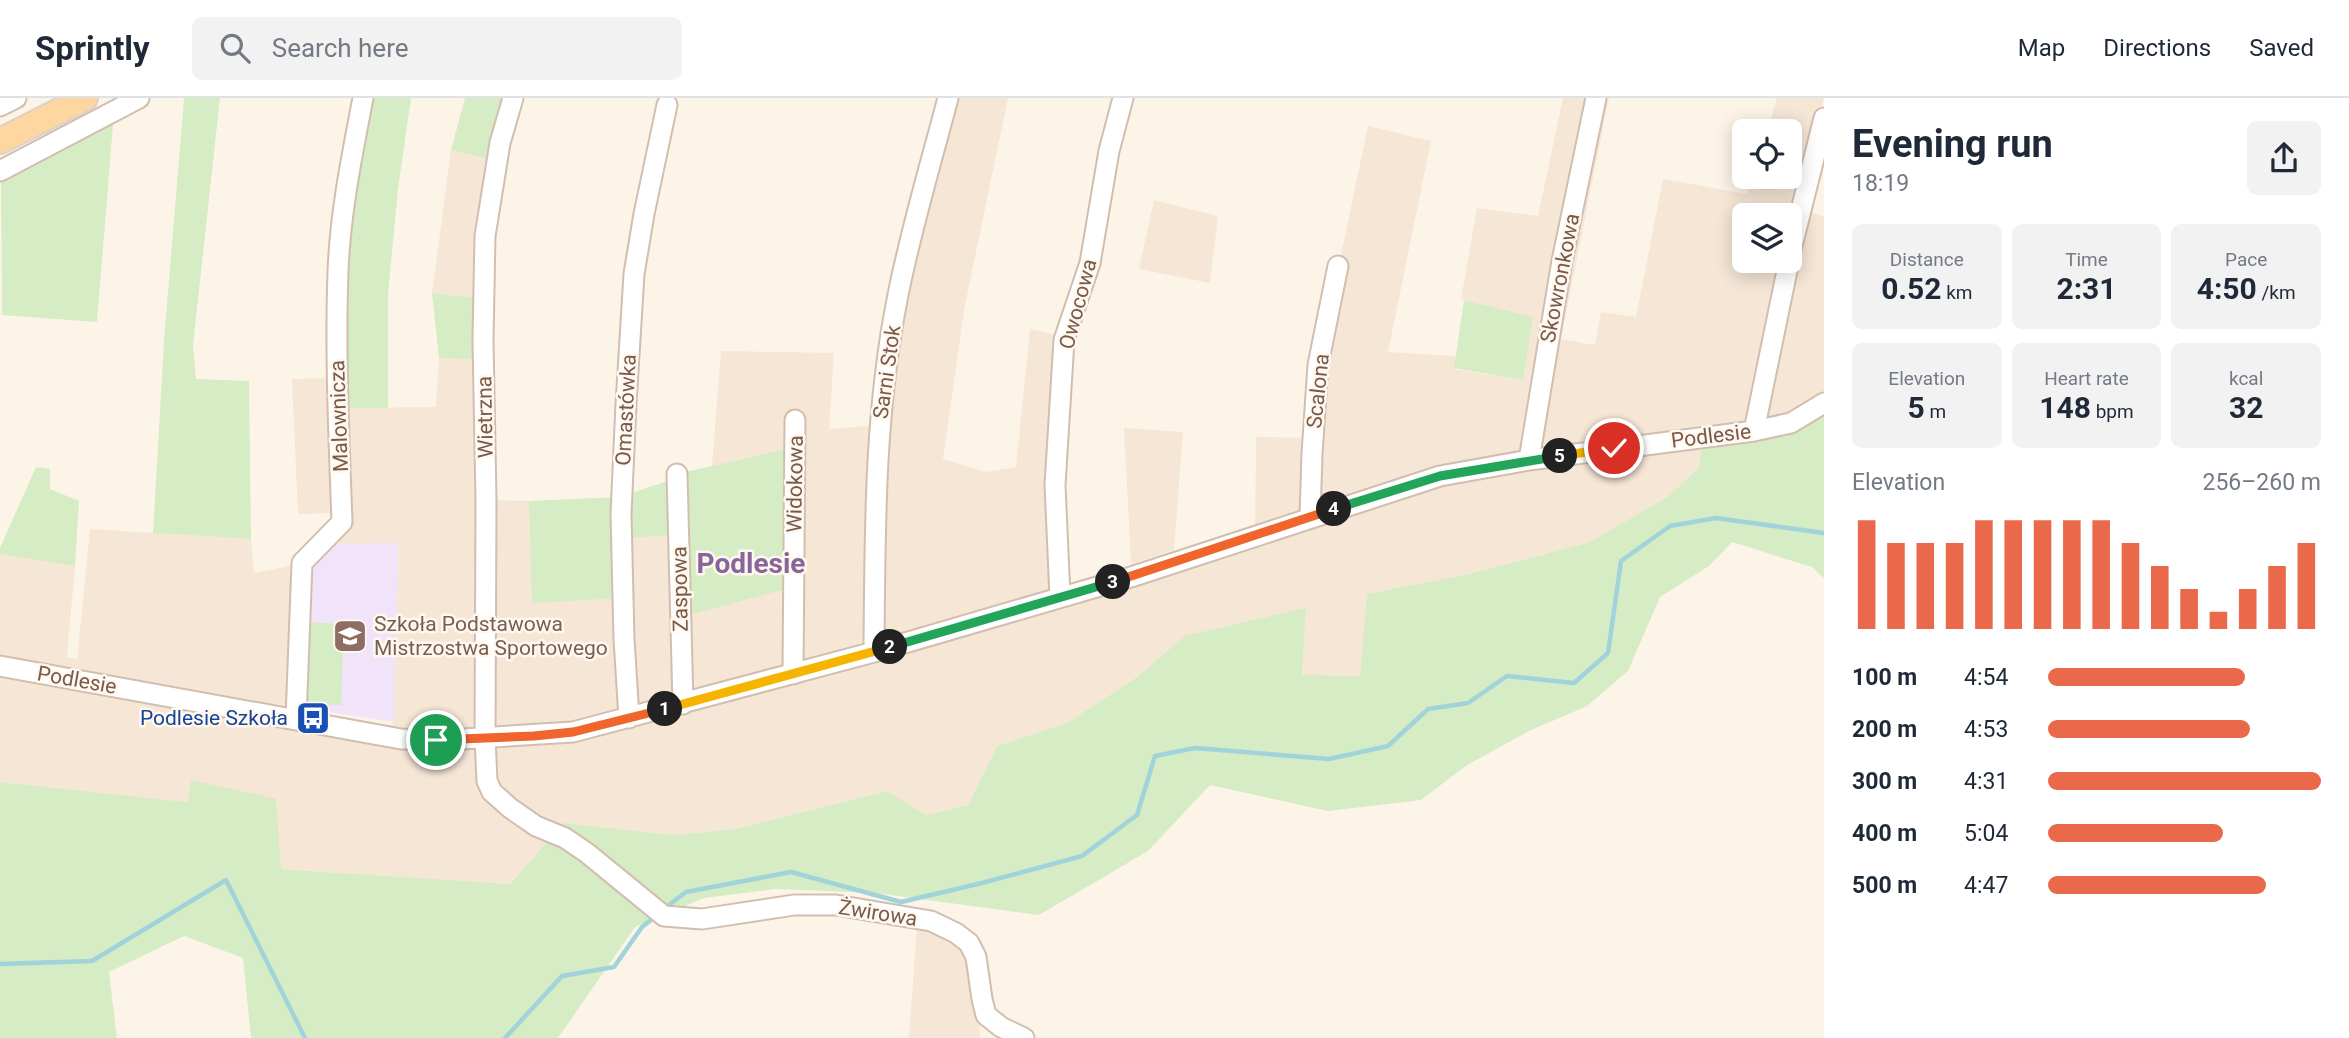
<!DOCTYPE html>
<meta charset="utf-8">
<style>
:root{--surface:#fff;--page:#f2f2f3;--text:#1f2937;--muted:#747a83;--line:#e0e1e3;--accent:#ea694a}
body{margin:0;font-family:Roboto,sans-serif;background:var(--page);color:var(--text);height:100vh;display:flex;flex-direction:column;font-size:26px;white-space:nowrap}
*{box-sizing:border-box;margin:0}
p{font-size:23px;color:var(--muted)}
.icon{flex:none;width:38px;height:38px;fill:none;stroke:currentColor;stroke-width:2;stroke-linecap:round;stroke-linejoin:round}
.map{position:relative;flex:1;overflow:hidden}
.sheet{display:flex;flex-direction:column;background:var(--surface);width:525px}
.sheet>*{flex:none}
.tools{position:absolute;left:1732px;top:21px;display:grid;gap:14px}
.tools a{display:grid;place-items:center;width:70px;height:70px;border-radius:10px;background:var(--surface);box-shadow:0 4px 18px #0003;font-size:35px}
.pin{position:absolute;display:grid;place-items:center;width:60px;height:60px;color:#fff;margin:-30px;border:4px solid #fff;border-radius:50%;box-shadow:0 2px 7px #0007}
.km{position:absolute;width:35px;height:35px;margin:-18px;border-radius:50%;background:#222;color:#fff;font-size:19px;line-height:35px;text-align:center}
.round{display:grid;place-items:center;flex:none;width:74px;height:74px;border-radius:10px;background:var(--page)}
.headline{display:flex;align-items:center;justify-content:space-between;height:119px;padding:0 28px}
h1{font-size:38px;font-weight:700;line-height:52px}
.figures{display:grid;grid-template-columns:repeat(3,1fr);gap:10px;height:119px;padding:7px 28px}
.figures div{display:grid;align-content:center;border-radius:10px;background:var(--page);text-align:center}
.figures b{font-size:30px;font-weight:700}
.figures small{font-size:19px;font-weight:400}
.figures p{font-size:19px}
.chart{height:196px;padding:14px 28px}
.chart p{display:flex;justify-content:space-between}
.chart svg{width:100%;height:126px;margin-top:7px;stroke:var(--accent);stroke-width:6}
ul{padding:0 28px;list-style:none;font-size:23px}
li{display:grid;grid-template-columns:112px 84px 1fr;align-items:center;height:52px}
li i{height:18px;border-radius:9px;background:var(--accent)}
header{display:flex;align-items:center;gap:42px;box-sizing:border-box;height:98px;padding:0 35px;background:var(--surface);border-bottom:2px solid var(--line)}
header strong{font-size:33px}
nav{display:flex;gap:38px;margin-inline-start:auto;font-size:24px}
.search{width:490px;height:63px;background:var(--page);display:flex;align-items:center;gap:18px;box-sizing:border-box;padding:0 24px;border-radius:10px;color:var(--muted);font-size:26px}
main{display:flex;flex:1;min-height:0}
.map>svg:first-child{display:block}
</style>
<header>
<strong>Sprintly</strong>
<div class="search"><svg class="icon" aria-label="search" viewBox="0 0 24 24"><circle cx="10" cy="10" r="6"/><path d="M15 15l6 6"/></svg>Search here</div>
<nav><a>Map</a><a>Directions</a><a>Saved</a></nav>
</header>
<main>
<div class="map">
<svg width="1824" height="940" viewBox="0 0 1824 940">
<rect width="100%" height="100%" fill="#fdf4e8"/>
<!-- residential -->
<path fill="#f5e6d6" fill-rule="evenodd" d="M 951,0 L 1008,0 L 964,212 L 943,361 L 986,374 L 1016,369 L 1030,231 L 1062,238 L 1056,494 L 1058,512 L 1255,446 L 1256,339 L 1313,340 L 1318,267 L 1368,28 L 1431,43 L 1388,254 L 1456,258 L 1455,271 L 1522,282 L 1532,219 L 1461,201 L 1477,110 L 1538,118 L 1563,0 L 1609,0 L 1561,241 L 1595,247 L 1601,214 L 1636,219 L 1663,81 L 1747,96 L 1753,79 L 1790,79 L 1790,33 L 1767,33 L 1777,0 L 1824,0 L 1796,107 L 1803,113 L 1824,118 L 1824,302 L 1791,325 L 1702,338 L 1699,370 L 1667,399 L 1590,444 L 1465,477 L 1368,496 L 1360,578 L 1302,578 L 1306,511 L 1186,538 L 1137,579 L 1067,625 L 997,648 L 968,707 L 926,717 L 887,693 L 735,731 L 673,737 L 564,725 L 510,786 L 281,771 L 192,682 L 189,704 L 0,684 L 0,456 L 75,468 L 67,559 L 77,562 L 90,431 L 251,441 L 254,475 L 299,466 L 294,631 L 392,648 L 398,446 L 328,446 L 346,425 L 344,310 L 436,309 L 439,260 L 484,262 L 491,402 L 529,403 L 533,505 L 627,440 L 676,437 L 795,349 L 712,368 L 721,253 L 834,255 L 829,331 L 880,327 L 898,197 ZM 1745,117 L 1790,117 L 1790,163 L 1745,163 Z
M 451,52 L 497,63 L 484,201 L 432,195 Z
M 1154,102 L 1218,118 L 1210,185 L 1139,171 Z
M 331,280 L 336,415 L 298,416 L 292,281 Z
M 1124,330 L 1183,334 L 1174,452 L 1131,466 Z
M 917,827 L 966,849 L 980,918 L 980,940 L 909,940 Z"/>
<!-- education -->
<path fill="#f1e4fa" d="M 398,445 L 394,624 L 302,610 L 306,467 L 328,446 Z"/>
<!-- green -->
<path fill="#d6ecc5" d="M 184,0 L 220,0 L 193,247 L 196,281 L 249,283 L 251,441 L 153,435 L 164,244 Z
M 363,0 L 411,0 L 398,91 L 388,196 L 388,310 L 344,310 L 336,280 Z
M 465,0 L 513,0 L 497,63 L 451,52 Z
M 114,14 L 97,224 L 2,217 L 1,73 Z
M 432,195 L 484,201 L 484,262 L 439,260 Z
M 1464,202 L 1533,219 L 1523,282 L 1454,270 Z
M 1824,316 L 1824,480 L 1812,469 L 1732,444 L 1709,468 L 1660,499 L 1628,573 L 1587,608 L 1529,633 L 1467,667 L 1421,702 L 1328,713 L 1210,687 L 1148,753 L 1039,817 L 876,795 L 775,791 L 704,800 L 635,829 L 558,940 L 251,940 L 243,860 L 184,838 L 109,874 L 117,940 L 0,940 L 0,684 L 188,704 L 191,682 L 276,701 L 281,771 L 510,786 L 564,725 L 673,737 L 735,731 L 887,693 L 926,717 L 968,707 L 997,648 L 1067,625 L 1137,579 L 1185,538 L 1306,510 L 1302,577 L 1360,578 L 1367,496 L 1465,477 L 1590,444 L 1667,399 L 1699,370 L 1701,347 L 1790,336 L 1803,331 Z
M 795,349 L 793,489 L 681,519 L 677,376 Z
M 36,369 L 50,371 L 50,391 L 79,403 L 75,468 L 0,456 L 0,450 Z
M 674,381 L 676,437 L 627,440 L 625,397 Z
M 618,399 L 620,500 L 532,505 L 529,403 Z
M 308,524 L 344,526 L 341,607 L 305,606 Z"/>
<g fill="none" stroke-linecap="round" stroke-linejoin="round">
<!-- stream -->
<path stroke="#a1d3da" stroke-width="4.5" d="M 665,810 L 686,794 L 791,774 L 901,804 L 982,785 L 1082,758 L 1137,717 L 1155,658 L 1195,650 L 1329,661 L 1388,648 L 1428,611 L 1468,605 L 1507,578 L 1574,585 L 1608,555 L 1621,463 L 1670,428 L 1716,420 L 1824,435
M 0,866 L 92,863 L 226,782 L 305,940
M 505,940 L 562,878 L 614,869 L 642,829 L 656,818"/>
<!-- minor casing -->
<g stroke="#d2beaf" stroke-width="23">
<path id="minor" d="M 513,0 L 500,45 L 485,138 L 483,242 L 486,402 L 485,640 L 487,683 L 492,694 L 510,710 L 536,728 L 565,740 L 587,755 L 664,818 L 702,821 L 794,807 L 836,807 L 931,823 L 956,835 L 969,845 L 976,859 L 982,901 L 986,917 L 1001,929 L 1024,940
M 0,8 L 16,0
M 0,73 L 139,0
M 1790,156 L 1824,20
M 1754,333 L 1789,163
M 1529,362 L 1562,163 L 1596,0
M 677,376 L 683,606
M 1310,419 L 1312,356 L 1318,267 L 1338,168
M 1060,499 L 1055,387 L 1064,242 L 1090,165 L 1109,53 L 1123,0
M 874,554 C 875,435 874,315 898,197 C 911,131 931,65 948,0
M 0,568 L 401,641 L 446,642 L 573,634 L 874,554 L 1131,479 L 1440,378 L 1529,362 L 1754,333 L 1791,325 L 1824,305
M 793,576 L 795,322
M 629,620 L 624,541 L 621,416 L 626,306 L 634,176 L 644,116 L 667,7
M 296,621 L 302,465 L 342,424 C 339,340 335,257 338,174 C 340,116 352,57 363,0"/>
</g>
<!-- major casing -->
<g stroke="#d9d1cc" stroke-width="28">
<path id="major" d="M 0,43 L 85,0"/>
</g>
<!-- minor -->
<use href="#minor" stroke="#fff" stroke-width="19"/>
<!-- major -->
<use href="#major" stroke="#fdd79f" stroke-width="24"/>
</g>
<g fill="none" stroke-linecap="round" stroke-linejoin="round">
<!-- split-1 casing -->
<g stroke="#fff" stroke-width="14">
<path id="split-1" d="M 436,642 L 534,638 L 573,634 L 665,611"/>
</g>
<!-- split-2 casing -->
<g stroke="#fff" stroke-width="14">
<path id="split-2" d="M 665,611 L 890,549"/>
</g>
<!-- split-3 casing -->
<g stroke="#fff" stroke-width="14">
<path id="split-3" d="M 890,549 L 1113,484"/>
</g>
<!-- split-4 casing -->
<g stroke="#fff" stroke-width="14">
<path id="split-4" d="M 1113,484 L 1334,411"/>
</g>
<!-- split-5 casing -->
<g stroke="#fff" stroke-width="14">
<path id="split-5" d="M 1334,411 L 1440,378 L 1560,358"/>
</g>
<!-- split-6 casing -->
<g stroke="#fff" stroke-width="14">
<path id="split-6" d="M 1560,358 L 1614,350"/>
</g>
<!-- split-1 -->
<use href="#split-1" stroke="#f0652b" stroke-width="9"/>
<!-- split-2 -->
<use href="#split-2" stroke="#f5b400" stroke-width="9"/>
<!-- split-3 -->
<use href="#split-3" stroke="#22a559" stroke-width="9"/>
<!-- split-4 -->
<use href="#split-4" stroke="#f0652b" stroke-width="9"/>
<!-- split-5 -->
<use href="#split-5" stroke="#22a559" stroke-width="9"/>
<!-- split-6 -->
<use href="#split-6" stroke="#f5b400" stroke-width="9"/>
</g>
<!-- icons -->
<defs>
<g id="school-square" transform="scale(1.75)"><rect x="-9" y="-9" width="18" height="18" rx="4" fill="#8d6e63" stroke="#fff8ef"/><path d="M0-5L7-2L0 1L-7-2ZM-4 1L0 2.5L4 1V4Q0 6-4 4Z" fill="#fff"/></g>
<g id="bus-square" transform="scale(1.75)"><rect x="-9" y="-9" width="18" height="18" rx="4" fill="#1a4fb4" stroke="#fff8ef"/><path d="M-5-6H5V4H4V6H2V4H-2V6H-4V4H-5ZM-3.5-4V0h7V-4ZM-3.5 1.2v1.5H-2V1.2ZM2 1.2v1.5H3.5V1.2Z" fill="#fff"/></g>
</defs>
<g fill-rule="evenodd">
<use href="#school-square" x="350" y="538"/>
<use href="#bus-square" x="313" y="620"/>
</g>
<g text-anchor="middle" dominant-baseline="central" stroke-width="5" stroke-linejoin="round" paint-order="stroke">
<!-- street labels -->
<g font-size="21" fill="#78594a" stroke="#fff8ef">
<text transform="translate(1560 180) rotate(-79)">Skowronkowa</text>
<text transform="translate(1078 206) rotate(-75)">Owocowa</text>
<text transform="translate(887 274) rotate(-82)">Sarni Stok</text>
<text transform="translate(1318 293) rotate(-84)">Scalona</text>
<text transform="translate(626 312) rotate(-87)">Omastówka</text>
<text transform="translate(339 318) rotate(-92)">Malownicza</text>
<text transform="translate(485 319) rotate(-91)">Wietrzna</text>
<text transform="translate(1711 338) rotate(-7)">Podlesie</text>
<text transform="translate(795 386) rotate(-89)">Widokowa</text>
<text transform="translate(680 491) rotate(-91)">Zaspowa</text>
<text transform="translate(77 582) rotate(10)">Podlesie</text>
<text transform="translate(878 815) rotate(9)">Żwirowa</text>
</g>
<!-- education labels -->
<g font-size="21" fill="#785e54" stroke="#fff8ef" text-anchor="start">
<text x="374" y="526">Szkoła Podstawowa<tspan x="374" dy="24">Mistrzostwa Sportowego</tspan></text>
</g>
<!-- transit labels -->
<g font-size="21" fill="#164399" stroke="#fff8ef" text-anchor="end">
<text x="288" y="620">Podlesie Szkoła</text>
</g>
<!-- district labels -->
<g font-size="28" font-weight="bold" fill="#88669b" stroke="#fff8ef">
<text x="751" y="465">Podlesie</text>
</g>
</g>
</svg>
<div class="tools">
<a><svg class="icon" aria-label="locate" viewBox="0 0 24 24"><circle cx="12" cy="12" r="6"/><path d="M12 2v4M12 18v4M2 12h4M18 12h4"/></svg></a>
<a><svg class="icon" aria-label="layers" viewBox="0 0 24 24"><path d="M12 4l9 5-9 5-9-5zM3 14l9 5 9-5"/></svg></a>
</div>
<div class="pin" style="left:436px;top:642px;background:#1e9e55"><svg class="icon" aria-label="arrive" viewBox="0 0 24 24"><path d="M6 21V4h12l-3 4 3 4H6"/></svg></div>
<div class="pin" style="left:1614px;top:350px;background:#d93025"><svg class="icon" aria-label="check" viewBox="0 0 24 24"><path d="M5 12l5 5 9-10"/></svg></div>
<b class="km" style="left:665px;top:611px">1</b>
<b class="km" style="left:890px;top:549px">2</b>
<b class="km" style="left:1113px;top:484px">3</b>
<b class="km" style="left:1334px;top:411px">4</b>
<b class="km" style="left:1560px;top:358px">5</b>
</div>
<section class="sheet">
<div class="headline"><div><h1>Evening run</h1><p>18:19</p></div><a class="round"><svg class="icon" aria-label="share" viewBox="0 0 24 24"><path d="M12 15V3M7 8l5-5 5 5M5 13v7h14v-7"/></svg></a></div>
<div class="figures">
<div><p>Distance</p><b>0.52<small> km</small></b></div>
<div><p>Time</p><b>2:31</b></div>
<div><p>Pace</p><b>4:50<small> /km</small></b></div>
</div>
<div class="figures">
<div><p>Elevation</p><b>5<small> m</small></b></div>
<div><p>Heart rate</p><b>148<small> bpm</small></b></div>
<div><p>kcal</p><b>32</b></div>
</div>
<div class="chart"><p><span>Elevation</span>256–260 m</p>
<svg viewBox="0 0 160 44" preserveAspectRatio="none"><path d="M5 44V6M15 44V14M25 44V14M35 44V14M45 44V6M55 44V6M65 44V6M75 44V6M85 44V6M95 44V14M105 44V22M115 44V30M125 44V38M135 44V30M145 44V22M155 44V14"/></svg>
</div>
<ul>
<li><b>100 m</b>4:54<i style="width:72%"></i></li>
<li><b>200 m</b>4:53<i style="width:74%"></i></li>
<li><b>300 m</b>4:31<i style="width:100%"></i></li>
<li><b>400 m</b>5:04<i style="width:64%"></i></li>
<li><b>500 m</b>4:47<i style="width:80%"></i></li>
</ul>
</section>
</main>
